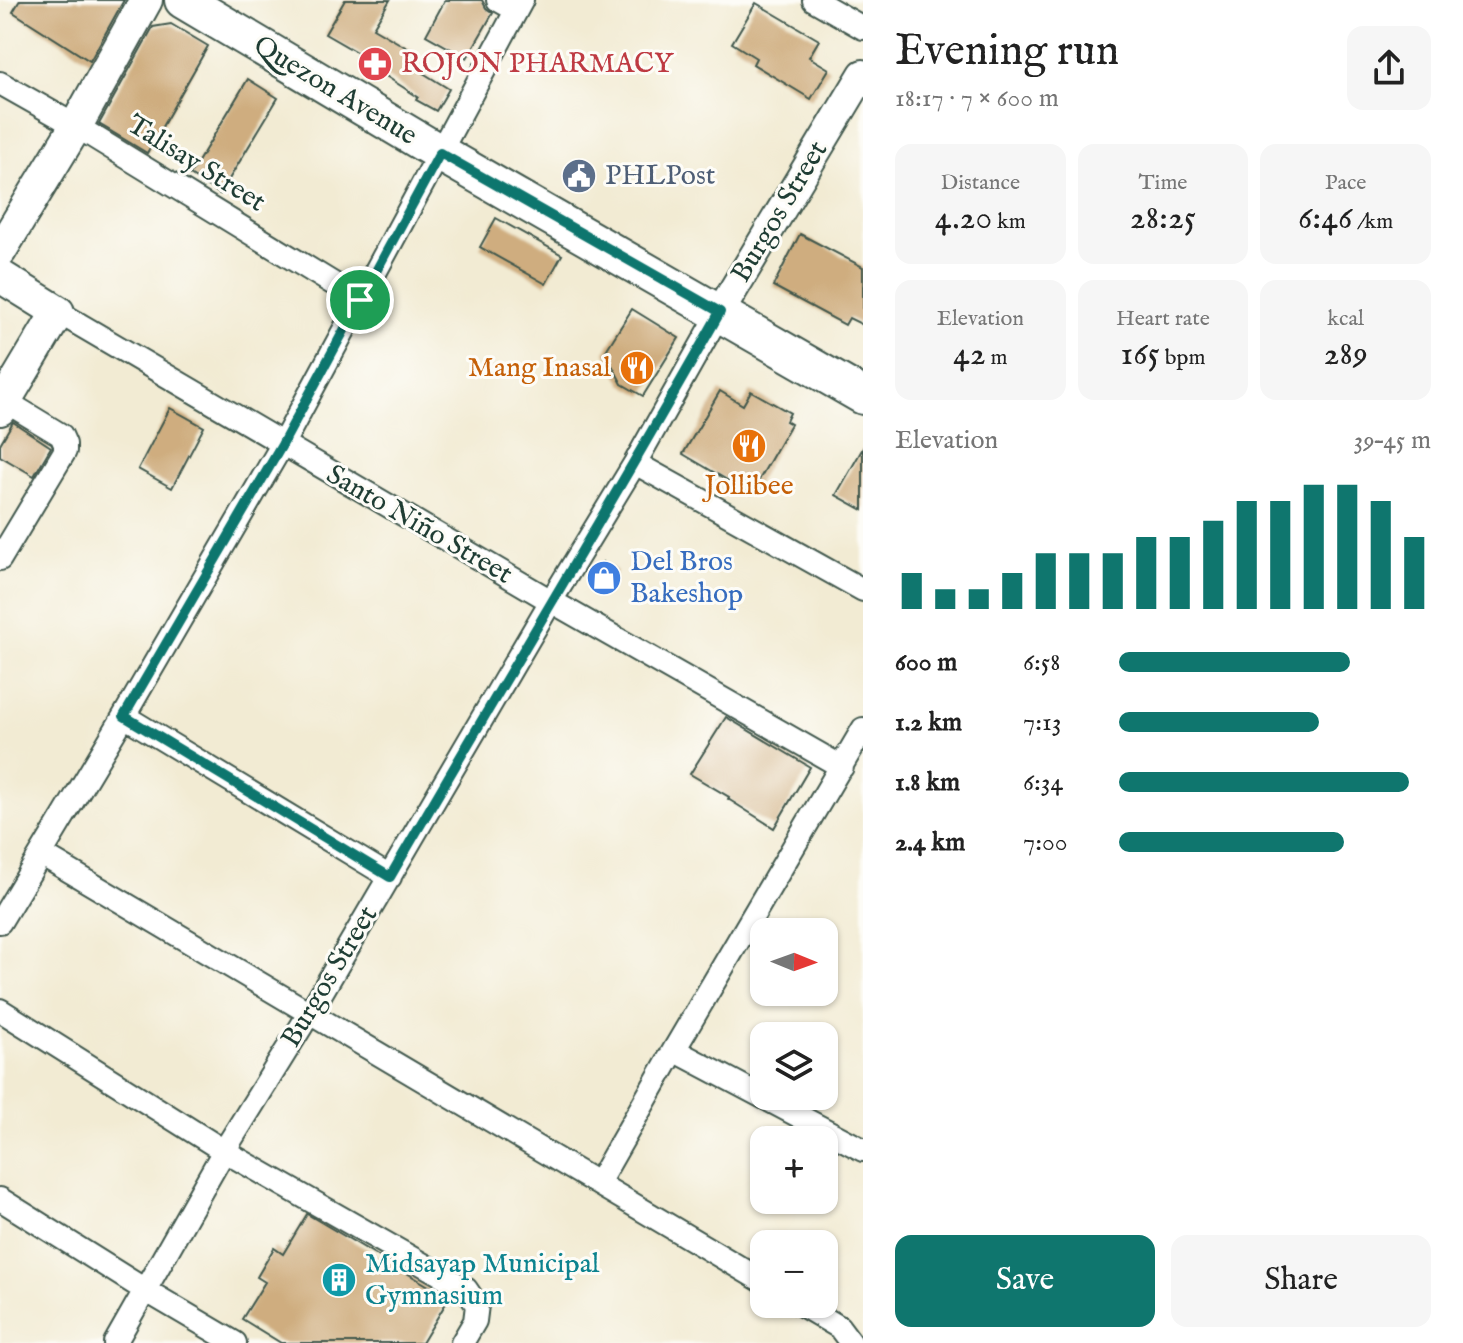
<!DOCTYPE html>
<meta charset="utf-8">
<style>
:root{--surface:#fff;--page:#f6f6f6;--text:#222;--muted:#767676;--accent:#0f766e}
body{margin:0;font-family:"IM FELL English",serif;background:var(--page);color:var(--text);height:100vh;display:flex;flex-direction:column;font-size:30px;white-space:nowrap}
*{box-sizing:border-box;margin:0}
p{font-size:26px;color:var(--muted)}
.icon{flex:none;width:44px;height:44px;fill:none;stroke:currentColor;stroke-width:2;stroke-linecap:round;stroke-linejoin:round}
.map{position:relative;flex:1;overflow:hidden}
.side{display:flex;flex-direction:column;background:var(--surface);width:600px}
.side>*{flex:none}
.needle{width:52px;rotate:91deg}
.fabs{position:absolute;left:750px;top:918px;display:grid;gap:16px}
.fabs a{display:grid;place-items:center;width:88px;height:88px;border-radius:16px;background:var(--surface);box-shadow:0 2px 6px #0004;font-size:40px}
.pin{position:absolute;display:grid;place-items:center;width:68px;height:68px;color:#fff;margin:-34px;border:4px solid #fff;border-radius:50%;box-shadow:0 2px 8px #0007}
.round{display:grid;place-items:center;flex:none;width:84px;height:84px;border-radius:16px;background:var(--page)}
.summary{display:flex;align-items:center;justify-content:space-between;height:136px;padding:0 32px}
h1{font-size:44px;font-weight:600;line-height:60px}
.metrics{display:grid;grid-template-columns:repeat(3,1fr);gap:12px;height:136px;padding:8px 32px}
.metrics div{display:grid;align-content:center;border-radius:16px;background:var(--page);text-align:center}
.metrics b{font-size:34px;font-weight:600}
.metrics small{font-size:22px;font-weight:400}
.metrics p{font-size:22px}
.chart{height:224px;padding:16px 32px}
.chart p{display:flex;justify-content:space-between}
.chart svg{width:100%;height:144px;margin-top:8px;stroke:var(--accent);stroke-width:6}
.primary-button{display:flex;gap:16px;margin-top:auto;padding:16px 32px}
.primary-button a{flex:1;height:92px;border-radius:16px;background:var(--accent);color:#fff;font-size:32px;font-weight:600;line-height:92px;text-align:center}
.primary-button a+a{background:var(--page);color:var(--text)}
ul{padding:0 32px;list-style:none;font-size:26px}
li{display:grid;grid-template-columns:128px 96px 1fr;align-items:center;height:60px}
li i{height:20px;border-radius:10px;background:var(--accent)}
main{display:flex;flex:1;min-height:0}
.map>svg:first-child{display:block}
</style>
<main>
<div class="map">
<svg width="863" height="1343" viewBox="0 0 863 1343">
<rect width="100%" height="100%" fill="#fdfcf7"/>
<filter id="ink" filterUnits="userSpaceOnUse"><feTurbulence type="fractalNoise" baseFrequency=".0125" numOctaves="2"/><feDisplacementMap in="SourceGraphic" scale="16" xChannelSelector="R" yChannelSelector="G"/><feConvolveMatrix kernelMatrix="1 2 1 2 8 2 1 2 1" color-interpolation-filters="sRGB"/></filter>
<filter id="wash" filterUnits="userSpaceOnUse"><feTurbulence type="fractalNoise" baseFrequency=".006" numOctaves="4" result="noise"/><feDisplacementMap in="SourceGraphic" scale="32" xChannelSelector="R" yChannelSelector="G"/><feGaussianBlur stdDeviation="1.8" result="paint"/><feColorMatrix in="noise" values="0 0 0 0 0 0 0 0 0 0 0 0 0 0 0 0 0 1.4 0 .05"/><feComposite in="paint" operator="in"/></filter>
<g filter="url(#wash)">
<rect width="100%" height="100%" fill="#f2ebd3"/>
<g id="blocks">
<!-- building -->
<path fill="#cfad7f" d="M 20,0 L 124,0 L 90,61 L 13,12 Z
M 345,0 L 390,0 L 373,28 L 414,52 L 407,63 L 449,89 L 436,111 L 416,100 L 418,97 L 361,60 L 363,56 L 325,34 Z
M 445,0 L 482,0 L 486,8 L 493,13 L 467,58 L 426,35 Z
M 756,3 L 819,40 L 809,57 L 829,69 L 811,99 L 753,64 L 756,58 L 732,43 Z
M 171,24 L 208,46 L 147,153 L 99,124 L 153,27 Z
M 248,79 L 278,98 L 220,194 L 190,175 Z
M 496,218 L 562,255 L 546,284 L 480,247 Z
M 800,234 L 863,267 L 863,325 L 849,318 L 845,325 L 773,286 Z
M 632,309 L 679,338 L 643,396 L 622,384 L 605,352 Z
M 720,391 L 743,405 L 751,391 L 790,413 L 786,421 L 791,424 L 751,494 L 683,454 Z
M 170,408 L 204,427 L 172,488 L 138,469 Z
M 13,422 L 51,447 L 34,476 L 0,456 L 0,444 Z
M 863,448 L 863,510 L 836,495 Z
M 603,562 L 617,571 L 606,592 L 591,583 Z
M 726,717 L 810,767 L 774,828 L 728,799 L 729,797 L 690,774 Z
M 307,1214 L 449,1298 L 422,1343 L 281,1343 L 242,1319 L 265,1282 L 257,1277 L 274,1248 L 283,1254 Z"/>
</g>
</g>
<g filter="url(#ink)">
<use href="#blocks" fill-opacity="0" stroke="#3f574c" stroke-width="2"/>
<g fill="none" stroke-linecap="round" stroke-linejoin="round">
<!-- minor casing -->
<g stroke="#3f574c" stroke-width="26">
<path id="minor" d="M 498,0 L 516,10
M 814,0 L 863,28
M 0,83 L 76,126 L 360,300
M 58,312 L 551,601 L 842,767
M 635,463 L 863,590
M 0,559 L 65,451 L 65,444 L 61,435 L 5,401
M 124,716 L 390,877
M 41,854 L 764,1282
M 0,922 L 124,716 L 282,445 L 522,0
M 0,1010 L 224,1151 L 466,1289 L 477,1305 L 475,1321 L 462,1343
M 674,1050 L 863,1150
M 598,1183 L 674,1050 L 863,729
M 0,1199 L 145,1290 L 235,1343
M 800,1304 L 839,1327 L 851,1343
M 115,1343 L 224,1151 L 309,1014 L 551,601 L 635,463 L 720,312"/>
</g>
<!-- tertiary casing -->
<g stroke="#3f574c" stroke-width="32">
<path id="tertiary" d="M 720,312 L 863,74"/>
</g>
<!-- secondary casing -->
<g stroke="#3f574c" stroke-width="36">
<path id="secondary" d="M 0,251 L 76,126 L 146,0
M 0,276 L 58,312 L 0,409"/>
</g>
<!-- primary casing -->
<g stroke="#3f574c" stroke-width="40">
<path id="primary" d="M 183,0 L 440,153 L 863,396"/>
</g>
<!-- minor -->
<use href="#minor" stroke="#fff" stroke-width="22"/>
<!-- tertiary -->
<use href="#tertiary" stroke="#fff" stroke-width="28"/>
<!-- secondary -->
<use href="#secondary" stroke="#fff" stroke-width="32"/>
<!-- primary -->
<use href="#primary" stroke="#fff" stroke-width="36"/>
</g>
</g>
<g fill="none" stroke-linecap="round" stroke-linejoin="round" filter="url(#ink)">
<!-- route casing -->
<g stroke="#fff" stroke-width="16">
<path id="route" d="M 440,153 L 720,312 C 613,502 500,688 390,877 L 124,716 L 282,445 Z"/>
</g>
<!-- route -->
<use href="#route" stroke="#0f766e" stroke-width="10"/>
</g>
<!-- icons -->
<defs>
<g id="pharmacy-disc" transform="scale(1.8)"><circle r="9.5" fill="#e0444e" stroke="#fdfcf7"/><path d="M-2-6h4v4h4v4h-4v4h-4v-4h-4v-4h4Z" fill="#fff"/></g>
<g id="civic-disc" transform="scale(1.8)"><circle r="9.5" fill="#5c6f8a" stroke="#fdfcf7"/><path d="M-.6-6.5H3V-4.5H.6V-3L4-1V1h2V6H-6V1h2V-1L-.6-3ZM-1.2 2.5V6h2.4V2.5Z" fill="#fff"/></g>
<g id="restaurant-disc" transform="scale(1.8)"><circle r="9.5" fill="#e8710a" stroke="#fdfcf7"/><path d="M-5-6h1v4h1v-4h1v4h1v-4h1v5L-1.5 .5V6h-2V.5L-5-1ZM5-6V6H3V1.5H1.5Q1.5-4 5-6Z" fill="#fff"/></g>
<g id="shop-disc" transform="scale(1.8)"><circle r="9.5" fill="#3f7fe0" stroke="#fdfcf7"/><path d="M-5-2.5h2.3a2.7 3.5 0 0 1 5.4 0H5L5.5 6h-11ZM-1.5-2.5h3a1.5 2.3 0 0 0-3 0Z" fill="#fff"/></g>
<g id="building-disc" transform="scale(1.8)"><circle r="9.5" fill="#0f9aa8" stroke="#fdfcf7"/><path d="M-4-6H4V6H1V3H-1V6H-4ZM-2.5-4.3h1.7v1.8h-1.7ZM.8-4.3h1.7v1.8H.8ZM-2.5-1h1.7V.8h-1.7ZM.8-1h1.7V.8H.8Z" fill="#fff"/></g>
</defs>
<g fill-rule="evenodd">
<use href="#pharmacy-disc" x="375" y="64"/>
<use href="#civic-disc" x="579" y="176"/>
<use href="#restaurant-disc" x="637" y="368"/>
<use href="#restaurant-disc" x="749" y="446"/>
<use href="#shop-disc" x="604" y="578"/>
<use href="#building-disc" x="339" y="1280"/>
</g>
<g text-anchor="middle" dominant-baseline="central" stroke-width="6" stroke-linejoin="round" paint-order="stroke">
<!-- health labels -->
<g font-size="28" fill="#be3a42" stroke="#fdfcf7" text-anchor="start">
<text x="401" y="64">ROJON PHARMACY</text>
</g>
<!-- street labels -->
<g font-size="28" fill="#1f3d34" stroke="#fdfcf7">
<text transform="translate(335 91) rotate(31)">Quezon Avenue</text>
<text transform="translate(196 164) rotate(32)">Talisay Street</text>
<text transform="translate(780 212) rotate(-59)">Burgos Street</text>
<text transform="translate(419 525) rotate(30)">Santo Niño Street</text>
<text transform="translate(330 977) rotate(-59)">Burgos Street</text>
</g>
<!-- service labels -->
<g font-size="28" fill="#4e5e75" stroke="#fdfcf7" text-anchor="start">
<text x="605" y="176">PHLPost</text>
</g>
<!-- food labels -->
<g font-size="28" fill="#c56008" stroke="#fdfcf7" text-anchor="end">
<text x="611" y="368">Mang Inasal</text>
<text x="749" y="486" text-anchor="middle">Jollibee</text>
</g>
<!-- shop labels -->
<g font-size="28" fill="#366cbe" stroke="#fdfcf7" text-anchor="start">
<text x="630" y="562">Del Bros<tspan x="630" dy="32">Bakeshop</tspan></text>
</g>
<!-- culture labels -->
<g font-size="28" fill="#0d838f" stroke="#fdfcf7" text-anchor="start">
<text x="365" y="1264">Midsayap Municipal<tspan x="365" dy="32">Gymnasium</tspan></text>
</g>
</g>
</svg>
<div class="fabs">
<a><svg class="needle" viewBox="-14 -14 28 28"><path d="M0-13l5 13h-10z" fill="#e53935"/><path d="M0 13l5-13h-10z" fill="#767676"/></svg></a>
<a><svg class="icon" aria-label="layers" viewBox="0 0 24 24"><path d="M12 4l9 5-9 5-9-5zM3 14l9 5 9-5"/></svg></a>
<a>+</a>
<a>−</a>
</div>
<div class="pin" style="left:360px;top:300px;background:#1e9e55"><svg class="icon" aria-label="arrive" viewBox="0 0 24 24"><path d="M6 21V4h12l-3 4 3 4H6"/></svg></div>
</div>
<section class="side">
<div class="summary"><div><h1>Evening run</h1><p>18:17 · 7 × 600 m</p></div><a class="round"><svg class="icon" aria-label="share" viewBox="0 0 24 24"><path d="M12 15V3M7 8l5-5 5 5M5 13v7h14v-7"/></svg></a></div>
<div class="metrics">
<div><p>Distance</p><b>4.20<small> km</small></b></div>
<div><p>Time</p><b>28:25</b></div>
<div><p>Pace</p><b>6:46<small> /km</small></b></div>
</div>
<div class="metrics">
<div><p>Elevation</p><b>42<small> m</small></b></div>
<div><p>Heart rate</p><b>165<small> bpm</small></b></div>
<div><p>kcal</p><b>289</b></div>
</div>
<div class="chart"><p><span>Elevation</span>39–45 m</p>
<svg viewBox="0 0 160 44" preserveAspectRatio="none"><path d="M5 44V33M15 44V38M25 44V38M35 44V33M45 44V27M55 44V27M65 44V27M75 44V22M85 44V22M95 44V17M105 44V11M115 44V11M125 44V6M135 44V6M145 44V11M155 44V22"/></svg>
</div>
<ul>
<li><b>600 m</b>6:58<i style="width:74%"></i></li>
<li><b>1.2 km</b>7:13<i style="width:64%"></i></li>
<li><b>1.8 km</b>6:34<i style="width:93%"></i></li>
<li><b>2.4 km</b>7:00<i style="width:72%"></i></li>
</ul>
<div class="primary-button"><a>Save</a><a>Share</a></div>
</section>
</main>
